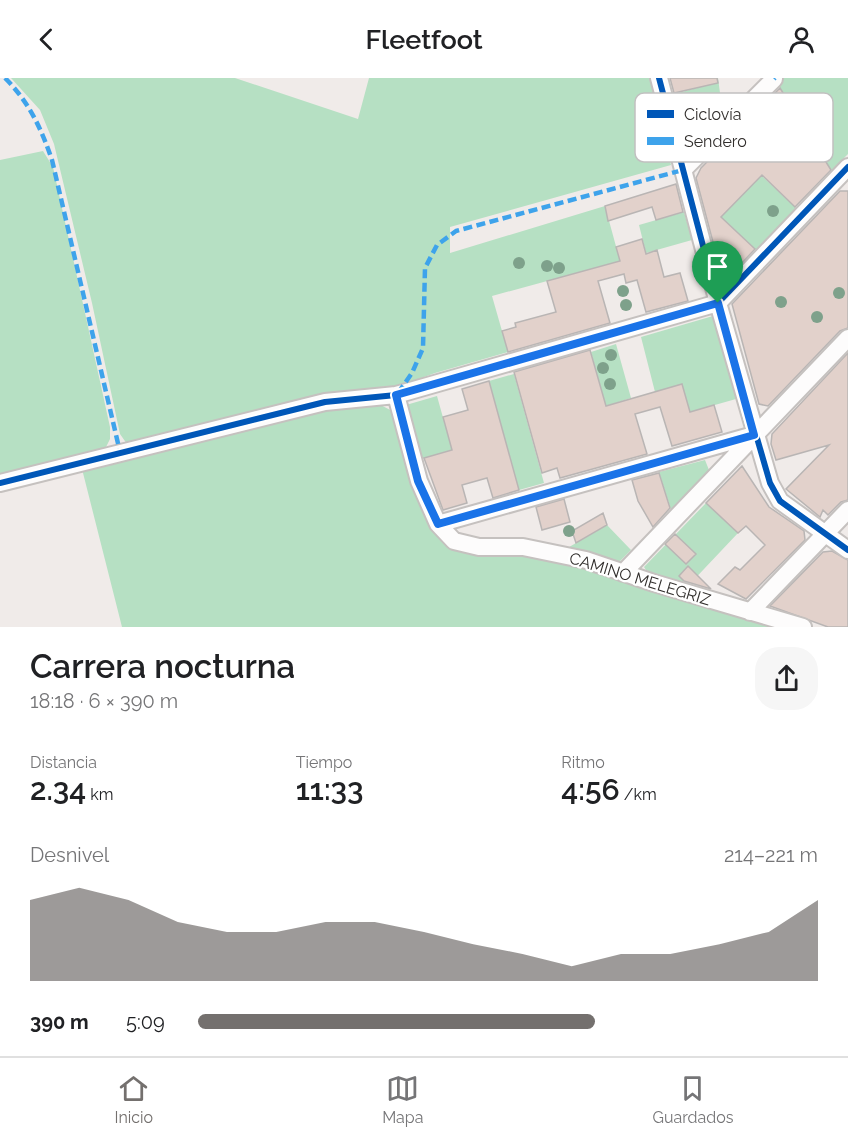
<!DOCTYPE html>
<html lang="es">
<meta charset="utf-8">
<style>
:root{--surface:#fff;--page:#f6f6f6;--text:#202124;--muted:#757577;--line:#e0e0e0;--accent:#74706e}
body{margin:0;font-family:Raleway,sans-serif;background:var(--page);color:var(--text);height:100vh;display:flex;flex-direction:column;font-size:22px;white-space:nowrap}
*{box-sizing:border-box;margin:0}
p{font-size:20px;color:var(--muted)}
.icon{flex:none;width:33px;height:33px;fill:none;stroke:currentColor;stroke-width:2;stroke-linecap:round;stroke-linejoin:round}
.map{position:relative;height:549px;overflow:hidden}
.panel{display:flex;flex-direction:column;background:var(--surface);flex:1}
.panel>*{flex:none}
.pin{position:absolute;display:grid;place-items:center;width:51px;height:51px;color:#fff;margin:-62px -26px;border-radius:50% 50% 50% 0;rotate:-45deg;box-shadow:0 0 6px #0007}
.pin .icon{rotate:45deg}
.round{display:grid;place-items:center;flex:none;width:63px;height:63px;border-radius:24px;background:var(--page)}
.headline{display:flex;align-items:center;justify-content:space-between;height:102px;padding:0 30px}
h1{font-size:33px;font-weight:600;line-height:45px}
.figures{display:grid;grid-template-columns:repeat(3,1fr);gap:9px;height:102px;padding:6px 30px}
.figures div{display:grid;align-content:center}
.figures b{font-size:30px;font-weight:600}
.figures small{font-size:16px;font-weight:400}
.figures p{font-size:16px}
.chart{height:168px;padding:12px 30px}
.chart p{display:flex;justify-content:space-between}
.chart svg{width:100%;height:108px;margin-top:6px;fill:var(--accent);opacity:.7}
ul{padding:0 30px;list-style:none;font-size:20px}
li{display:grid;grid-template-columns:96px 72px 1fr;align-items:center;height:45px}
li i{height:15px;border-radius:8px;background:var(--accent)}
header{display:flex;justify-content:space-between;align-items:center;height:78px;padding:0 30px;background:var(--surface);font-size:27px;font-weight:600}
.dock{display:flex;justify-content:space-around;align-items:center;height:84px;border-top:2px solid var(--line);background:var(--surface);font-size:16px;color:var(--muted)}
.dock a{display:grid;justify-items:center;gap:3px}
.dock .on{color:var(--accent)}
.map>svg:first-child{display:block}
</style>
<header><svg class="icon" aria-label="back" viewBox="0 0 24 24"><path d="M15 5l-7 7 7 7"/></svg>Fleetfoot<svg class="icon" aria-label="person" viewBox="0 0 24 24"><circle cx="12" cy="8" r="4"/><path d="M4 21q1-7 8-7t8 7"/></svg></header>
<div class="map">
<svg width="848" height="549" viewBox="0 0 848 549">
<rect width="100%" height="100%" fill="#f0ebe9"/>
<!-- green -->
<path fill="#b6e0c3" d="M 11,0 L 235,0 L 358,41 L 369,0 L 650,0 L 671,87 L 450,149 L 450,175 L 605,128 L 620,183 L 492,218 L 508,274 L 435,295 L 391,311 L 388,308 L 359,312 L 127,366 L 120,356 L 92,225 L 54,66 L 40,32 Z
M 695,0 L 718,0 L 720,15 L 680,37 L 674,16 L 697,10 Z
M 774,0 L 848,0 L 848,76 L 831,93 Z
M 43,73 L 53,89 L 110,349 L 110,361 L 105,371 L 0,399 L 0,82 Z
M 761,97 L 796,130 L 756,172 L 721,139 Z
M 684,134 L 692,162 L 646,175 L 639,147 Z
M 713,238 L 736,321 L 690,334 L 682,306 L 655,314 L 641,259 Z
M 616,266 L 631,320 L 606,328 L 591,274 Z
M 514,296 L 544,405 L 519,412 L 489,303 Z
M 437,318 L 452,372 L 422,381 L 406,327 Z
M 373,323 L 396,335 L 449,464 L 520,474 L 585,489 L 693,522 L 706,530 L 779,549 L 122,549 L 82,391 L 332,328 Z
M 705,382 L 709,392 L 671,432 L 659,394 Z
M 706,425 L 738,455 L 687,509 L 646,492 L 644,489 Z
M 607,447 L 631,472 L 617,486 L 564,472 Z"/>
<!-- building -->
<path fill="#e2d1cb" stroke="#b9b5b4" stroke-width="1.5" d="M 670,0 L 717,0 L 718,5 L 674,15 Z
M 780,10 L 831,92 L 795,129 L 762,97 L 721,139 L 755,171 L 728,200 L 722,198 L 696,100 L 701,90 Z
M 676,106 L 683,134 L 656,142 L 652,129 L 608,143 L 605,128 Z
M 840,113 L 848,113 L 848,250 L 840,253 L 768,328 L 759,326 L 732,226 Z
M 642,161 L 646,176 L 657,172 L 664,199 L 680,195 L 688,223 L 646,234 L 637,202 L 626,205 L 624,196 L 598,203 L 610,245 L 508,274 L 502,253 L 516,249 L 515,245 L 556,234 L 547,203 L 620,183 L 616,169 Z
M 590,272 L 606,328 L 682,306 L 690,334 L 714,327 L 722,354 L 672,368 L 660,329 L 635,336 L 647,376 L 560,400 L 557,390 L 542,395 L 514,294 Z
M 848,275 L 848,422 L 841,424 L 828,437 L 823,432 L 820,439 L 786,411 L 829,367 L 776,382 L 771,366 L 772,356 Z
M 489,303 L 519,412 L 493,420 L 487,400 L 462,407 L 467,425 L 443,432 L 424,380 L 452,372 L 443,339 L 468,332 L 462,311 Z
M 742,388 L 769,429 L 804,453 L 805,462 L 746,521 L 718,506 L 735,489 L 740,492 L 765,467 L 746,448 L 738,455 L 706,425 Z
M 659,395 L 670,430 L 653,449 L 638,423 L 632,402 Z
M 564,421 L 570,444 L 542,452 L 536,429 Z
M 603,435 L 607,447 L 576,465 L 572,453 Z
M 675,456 L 696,476 L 686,486 L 665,466 Z
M 832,473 L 848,482 L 848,549 L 828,549 L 770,528 L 823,474 Z
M 688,488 L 711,511 L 684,503 L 679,498 Z"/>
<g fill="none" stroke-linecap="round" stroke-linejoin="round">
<!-- minor casing -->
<g stroke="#c5c1bf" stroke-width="20">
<path id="minor" d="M 659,0 L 718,225 L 770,405 L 780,423 L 848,472
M 683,92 L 774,1
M 396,317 L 419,403 L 438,446 L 454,463 L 479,469 L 523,469 L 586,482 L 654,505 L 803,549
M 0,405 L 325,324 L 396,317 L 718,225 L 848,89
M 438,446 L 754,357
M 623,495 L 848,260
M 750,534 L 848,432"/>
</g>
<!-- minor -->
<use href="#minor" stroke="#fdfcfc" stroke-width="16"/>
<!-- quiet -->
<path stroke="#3ea3eb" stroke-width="4.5" stroke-dasharray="9 4.5" stroke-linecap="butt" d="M 5,0 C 29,24 41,50 52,82 L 120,374
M 774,1 L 775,0
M 398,315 L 412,295 L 423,270 L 425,190 L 437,167 L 456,153 L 683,92"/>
<!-- cycleway casing -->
<g stroke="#fff" stroke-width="10">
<path id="cycleway" d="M 659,0 L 718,225 L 770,405 L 780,423 L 848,472
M 0,405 L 325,324 L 396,317 L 718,225 L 848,89"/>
</g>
<!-- cycleway -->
<use href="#cycleway" stroke="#0057b8" stroke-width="6"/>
</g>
<!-- trees -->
<g fill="#7ea18b">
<circle cx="773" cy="133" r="6"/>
<circle cx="519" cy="185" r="6"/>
<circle cx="547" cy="188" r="6"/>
<circle cx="559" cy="190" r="6"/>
<circle cx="623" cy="213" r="6"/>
<circle cx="839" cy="215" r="6"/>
<circle cx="781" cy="224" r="6"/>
<circle cx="626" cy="227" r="6"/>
<circle cx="817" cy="239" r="6"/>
<circle cx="611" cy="277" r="6"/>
<circle cx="603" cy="290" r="6"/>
<circle cx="610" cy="306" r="6"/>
<circle cx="569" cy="453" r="6"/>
</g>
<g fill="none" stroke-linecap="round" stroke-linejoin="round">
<!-- route casing -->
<g stroke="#fff" stroke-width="12">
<path id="route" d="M 718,225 L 754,357 L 438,446 L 418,403 L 396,317 Z"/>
</g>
<!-- route -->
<use href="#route" stroke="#1a73e8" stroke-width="8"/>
</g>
<g text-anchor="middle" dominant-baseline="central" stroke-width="4.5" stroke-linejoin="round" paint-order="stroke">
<!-- street labels -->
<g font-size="16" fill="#312e2c" stroke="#fff">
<text transform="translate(640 501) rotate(17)">CAMINO MELEGRIZ</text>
</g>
</g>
<!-- legend -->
<rect x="635" y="15" width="198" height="69" rx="9" fill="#fff" stroke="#c1c0c0" stroke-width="1.5"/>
<rect x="647" y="32" width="27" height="8" fill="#0057b8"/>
<rect x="647" y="59" width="27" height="8" fill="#3ea3eb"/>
<g font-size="16" fill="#312e2c">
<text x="684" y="42">Ciclovía</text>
<text x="684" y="69">Sendero</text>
</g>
</svg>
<div class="pin" style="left:718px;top:225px;background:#1e9e55"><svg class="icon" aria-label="arrive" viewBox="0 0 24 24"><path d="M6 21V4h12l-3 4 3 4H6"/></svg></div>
</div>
<section class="panel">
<div class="headline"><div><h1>Carrera nocturna</h1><p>18:18 · 6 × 390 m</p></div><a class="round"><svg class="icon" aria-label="share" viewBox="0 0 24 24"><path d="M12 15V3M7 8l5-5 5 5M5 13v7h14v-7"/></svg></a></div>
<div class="figures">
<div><p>Distancia</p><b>2.34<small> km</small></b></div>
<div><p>Tiempo</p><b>11:33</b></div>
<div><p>Ritmo</p><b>4:56<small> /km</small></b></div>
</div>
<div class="chart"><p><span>Desnivel</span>214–221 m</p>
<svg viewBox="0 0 160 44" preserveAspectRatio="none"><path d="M0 44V11L10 6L20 11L30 20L40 24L50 24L60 20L70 20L80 24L90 29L100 33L110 38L120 33L130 33L140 29L150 24L160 11V44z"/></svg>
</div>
<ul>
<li><b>390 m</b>5:09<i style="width:64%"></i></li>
</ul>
</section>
<nav class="dock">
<a class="on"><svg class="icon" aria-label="home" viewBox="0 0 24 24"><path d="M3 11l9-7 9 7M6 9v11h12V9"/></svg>Inicio</a>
<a><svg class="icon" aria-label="map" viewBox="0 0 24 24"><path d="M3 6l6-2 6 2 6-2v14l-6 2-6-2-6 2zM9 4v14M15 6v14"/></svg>Mapa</a>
<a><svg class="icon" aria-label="saved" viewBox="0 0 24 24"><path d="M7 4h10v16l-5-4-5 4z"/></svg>Guardados</a>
</nav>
